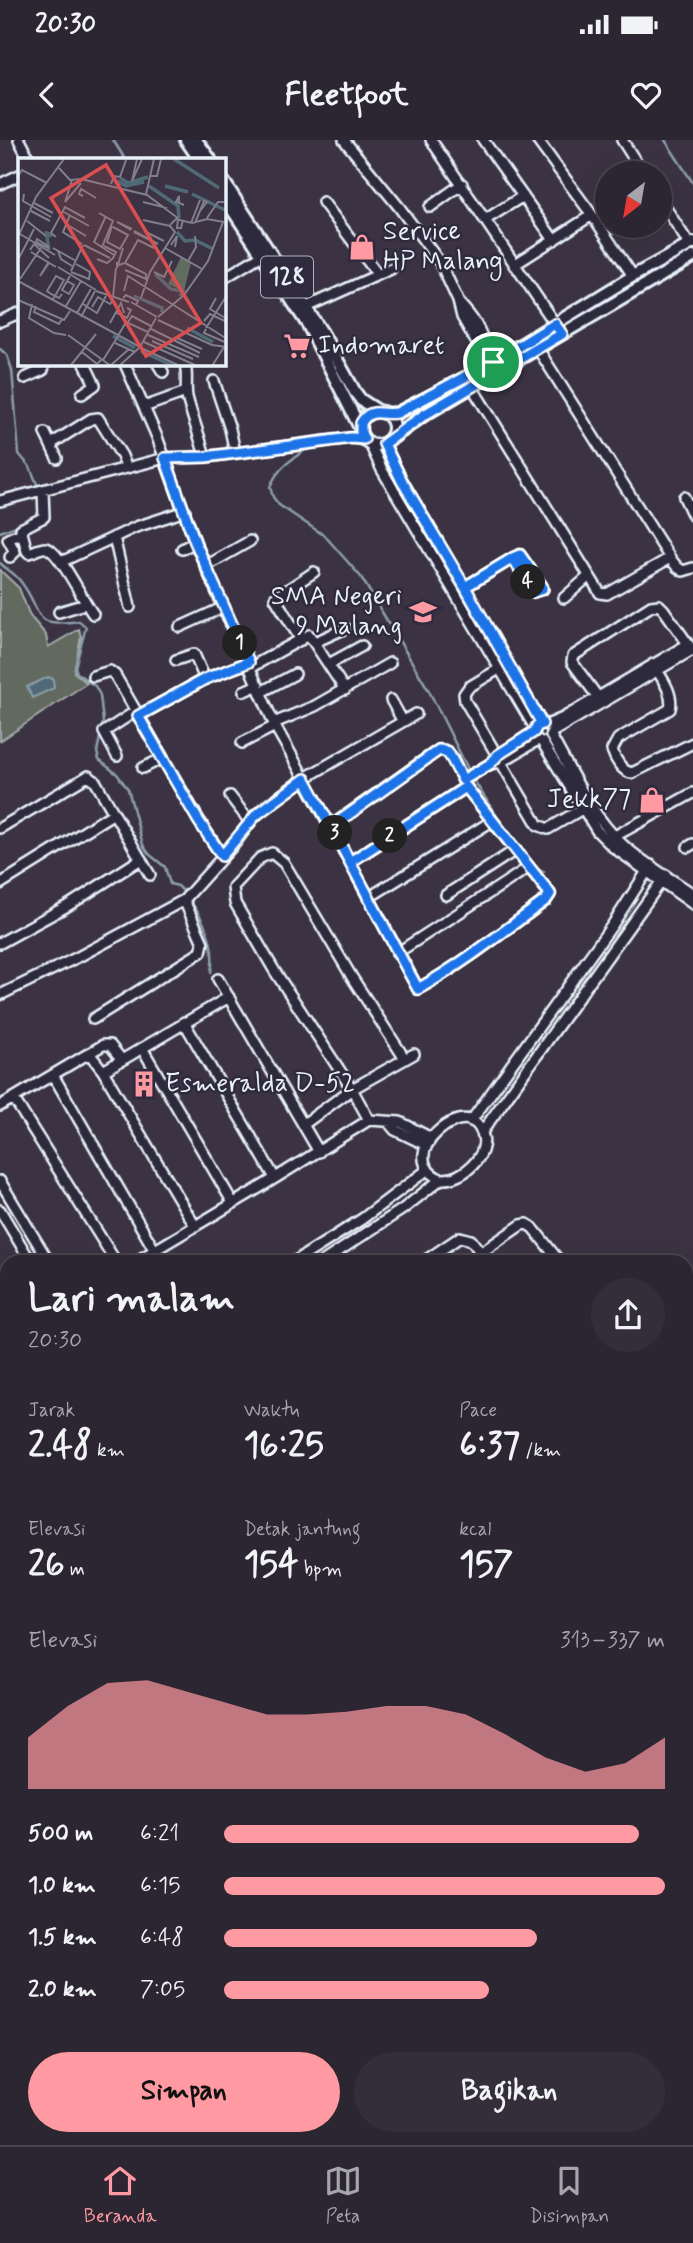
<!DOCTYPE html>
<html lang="id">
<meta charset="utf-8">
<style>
:root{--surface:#2c2632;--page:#342e3a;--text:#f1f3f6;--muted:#a6a5ac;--line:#48434d;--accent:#ff9aa2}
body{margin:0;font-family:Mynerve,sans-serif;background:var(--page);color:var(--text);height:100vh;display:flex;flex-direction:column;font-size:26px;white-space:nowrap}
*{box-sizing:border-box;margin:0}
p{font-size:23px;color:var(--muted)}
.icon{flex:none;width:38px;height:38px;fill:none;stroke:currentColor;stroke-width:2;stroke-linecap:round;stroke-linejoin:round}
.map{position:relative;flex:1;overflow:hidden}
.details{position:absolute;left:0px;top:1115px;width:693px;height:891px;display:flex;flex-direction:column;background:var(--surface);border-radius:21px 21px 0 0;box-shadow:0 7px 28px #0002,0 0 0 2px var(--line)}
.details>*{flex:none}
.needle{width:46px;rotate:211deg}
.buttons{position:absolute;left:595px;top:21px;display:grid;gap:14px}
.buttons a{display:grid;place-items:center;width:77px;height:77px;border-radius:50%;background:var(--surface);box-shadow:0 7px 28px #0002,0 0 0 2px var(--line);font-size:35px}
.pin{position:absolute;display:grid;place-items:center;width:60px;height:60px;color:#fff;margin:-30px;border:4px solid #fff;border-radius:50%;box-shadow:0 2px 7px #0007}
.km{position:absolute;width:35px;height:35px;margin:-18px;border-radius:50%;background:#222;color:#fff;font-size:19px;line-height:35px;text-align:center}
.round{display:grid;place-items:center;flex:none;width:74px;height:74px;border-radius:37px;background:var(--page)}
.summary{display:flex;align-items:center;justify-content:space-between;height:119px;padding:0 28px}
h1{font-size:38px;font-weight:800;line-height:52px}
.figures{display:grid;grid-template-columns:repeat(3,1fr);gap:10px;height:119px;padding:7px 28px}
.figures div{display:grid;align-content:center}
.figures b{font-size:35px;font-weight:800}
.figures small{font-size:19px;font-weight:400}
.figures p{font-size:19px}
.chart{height:196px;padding:14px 28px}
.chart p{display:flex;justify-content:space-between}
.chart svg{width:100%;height:126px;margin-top:7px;fill:var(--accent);opacity:.7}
.cta{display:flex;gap:14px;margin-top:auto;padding:14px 28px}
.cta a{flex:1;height:80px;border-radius:42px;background:var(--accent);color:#111;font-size:28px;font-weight:800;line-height:80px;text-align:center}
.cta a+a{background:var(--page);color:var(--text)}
ul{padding:0 28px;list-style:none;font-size:23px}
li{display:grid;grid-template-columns:112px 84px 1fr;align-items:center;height:52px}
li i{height:18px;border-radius:9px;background:var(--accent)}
.status{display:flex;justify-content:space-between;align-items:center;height:49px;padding:0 35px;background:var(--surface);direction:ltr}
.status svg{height:19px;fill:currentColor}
header{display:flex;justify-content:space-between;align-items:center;height:91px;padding:0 28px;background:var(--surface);font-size:32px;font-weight:800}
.tabs{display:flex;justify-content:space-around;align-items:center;height:98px;border-top:2px solid var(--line);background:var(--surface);font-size:19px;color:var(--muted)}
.tabs a{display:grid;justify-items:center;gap:4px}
.tabs .active{color:var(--accent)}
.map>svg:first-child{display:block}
</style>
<div class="status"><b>20:30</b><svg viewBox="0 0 49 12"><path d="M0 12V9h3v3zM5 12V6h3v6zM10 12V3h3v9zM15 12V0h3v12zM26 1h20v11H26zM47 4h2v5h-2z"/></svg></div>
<header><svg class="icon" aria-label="back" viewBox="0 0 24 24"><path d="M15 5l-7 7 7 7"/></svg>Fleetfoot<svg class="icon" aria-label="heart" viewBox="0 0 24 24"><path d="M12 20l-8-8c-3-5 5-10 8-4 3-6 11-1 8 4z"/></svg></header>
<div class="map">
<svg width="693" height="2005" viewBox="0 0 693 2005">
<rect width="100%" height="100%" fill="#3b3343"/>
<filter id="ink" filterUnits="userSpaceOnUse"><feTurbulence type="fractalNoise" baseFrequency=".0143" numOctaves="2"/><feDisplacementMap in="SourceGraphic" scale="14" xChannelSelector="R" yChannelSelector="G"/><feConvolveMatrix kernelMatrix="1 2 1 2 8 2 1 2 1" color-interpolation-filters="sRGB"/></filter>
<g filter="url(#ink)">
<!-- green -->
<path fill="#626b60" stroke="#a5aeac" stroke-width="2" d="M 0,430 L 19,448 L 30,476 L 46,495 L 48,507 L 79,489 L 81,497 L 74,532 L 87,543 L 0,601 Z"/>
<!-- water -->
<path fill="#506977" stroke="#8d9fab" stroke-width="2" d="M 48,537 L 53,539 L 54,548 L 32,558 L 27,547 Z"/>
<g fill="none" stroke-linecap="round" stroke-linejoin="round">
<!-- stream -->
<path stroke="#8d9fab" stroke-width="2.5" d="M 113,0 L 125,19
M 665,0 L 693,43
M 0,209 L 7,215 L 12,230 L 19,314 L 30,327 L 39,349
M 310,307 C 293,318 278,327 270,347 L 273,357 L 279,365 L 325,396 L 361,437 L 428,549 L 470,633
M 0,392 L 24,383
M 0,423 C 7,430 16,434 21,442 C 45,473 29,488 79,481 L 86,487 L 75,527 L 77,533 L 95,546 L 100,555 L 103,582 L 97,612 L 99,620 L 117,634 L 128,649 L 143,705 L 149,714 L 165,727 L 170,744 L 178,746 L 184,752
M 473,639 L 507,692
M 524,714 L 536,728 L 544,732
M 191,762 C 206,783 216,807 211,832
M 0,1890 L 7,1898
M 38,2005 L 39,1998"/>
<!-- minor casing -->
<g stroke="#e8f1f8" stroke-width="14">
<path id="minor" d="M 19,0 L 29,19
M 344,0 L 399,67 L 441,124 L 458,161 L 462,177 L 478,205 L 485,209 L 493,222
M 431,0 L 555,184
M 483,0 L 554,100
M 537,0 L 592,75 L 633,136
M 622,0 L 643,33
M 0,44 L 19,35
M 660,59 L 689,104
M 323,62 L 378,135
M 430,67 L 462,44
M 485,80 L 523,56
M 514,125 L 592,75
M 224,138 L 262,115
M 459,163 C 471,176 483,191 485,209
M 306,167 L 391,129
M 0,181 L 19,173
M 538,209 L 670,418 L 677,427 L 683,431 L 693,428
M 125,224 L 157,297 L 195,402 L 275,586 L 292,616 L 418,849 C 463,824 504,791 546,760 L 550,754 L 466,647 L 452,617 L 444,610 L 439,610 L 427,618 L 331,686
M 158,224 L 163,232
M 185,224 C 188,235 185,247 187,257 C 192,277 200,296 205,317
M 25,238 L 43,230 L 43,224
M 214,241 L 230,289 L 235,312
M 472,247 L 600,453 L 607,454 L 670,418
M 82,254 L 95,245 L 85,224
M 144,267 L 186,252
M 45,293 L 57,318
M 51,304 L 91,279 L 98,278 L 122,316 L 126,327
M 370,304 L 382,330 L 535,588
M 384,304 L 402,341 L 542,584
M 43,351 L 44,377 L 21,389 L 27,411 L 29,413 C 33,412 41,407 46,408 C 60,411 83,461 93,474
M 684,357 L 693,376
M 0,361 L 165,318 L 205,317 L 350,298 L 364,299
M 114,397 L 130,467
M 182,409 L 195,402
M 10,417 L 15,412 L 8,399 L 22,393
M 61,422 L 136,387 L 185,371
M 206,426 L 250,401
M 465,447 L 513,418 L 520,415 L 543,449 L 534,451 L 513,418
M 564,458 L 588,437
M 59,472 L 85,464
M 180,487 L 224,467
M 301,500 L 275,458 L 314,432
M 315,502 L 346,488
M 176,520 L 194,514 L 205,539
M 329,524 L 362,506
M 653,524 C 661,537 674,553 670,569 L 618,599 L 612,610 C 615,619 622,632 632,633 L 693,603
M 251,527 L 309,495 L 345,550
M 499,529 L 469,547 L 464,554 L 465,561 L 538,685 L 548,689 L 582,669
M 93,536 L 110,531 L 115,535 L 199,680 L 222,716
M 244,551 L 258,545
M 261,552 L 295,534
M 597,556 L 572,522 L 573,516 L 651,466 L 659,465 L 664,470 L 693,511
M 391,560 L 402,580
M 138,576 L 205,539 L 249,522
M 274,583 L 315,566 L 390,523
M 547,585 L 563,578 L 688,504
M 552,592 L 692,510
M 551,596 C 572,633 591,675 622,704 C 643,723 670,738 693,754
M 542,602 L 597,691 L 613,707 L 693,764
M 242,603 L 275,586
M 117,616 L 104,592 L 136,571
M 496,618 L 534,592
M 143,628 L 163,618
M 463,640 L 490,624 L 501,622 L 538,600
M 230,656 L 250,682
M 0,688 L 88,636 L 95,641 L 150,735
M 615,696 L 693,653
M 688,707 L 693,704
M 350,722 L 466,647
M 0,744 L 114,673
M 446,755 L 514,711
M 368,758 L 492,681
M 0,803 L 69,765 L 141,719
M 397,813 L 528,728
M 218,839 L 319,1012
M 0,855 L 80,816 L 184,760 L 236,702 L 254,677 L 265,667 L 305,638 L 416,574
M 93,879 L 201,812 L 203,803 L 184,760
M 184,882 L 275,1038
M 142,908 L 233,1063
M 89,913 L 103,931 L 195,1086
M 103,931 L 122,920
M 53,935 L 155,1111
M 14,959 L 116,1122
M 0,966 L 103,905 L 110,905 L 122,920 L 229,857
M 369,980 L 352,949 L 274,830 L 235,763 L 233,747 L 260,718 L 272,713 L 284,723 L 353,839 L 405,919
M 471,981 L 613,784 L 651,725
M 389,983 L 395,990 L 426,1005
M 304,984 L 352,949 L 414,914
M 482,992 L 666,735
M 0,1041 L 49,1122
M 0,1070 L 31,1122
M 482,1112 L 521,1085 L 527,1084 L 533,1088 L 560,1122
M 135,1122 L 264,1045 L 369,980 L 400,982 L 431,998
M 294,1122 L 362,1079 L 427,1030
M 322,1122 L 403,1069 L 441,1039 C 462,1041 491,1015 482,993 C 471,964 436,987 427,1005 C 419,1020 427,1034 441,1039
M 423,1122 L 460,1097 L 471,1100 L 488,1122
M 686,1144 L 693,1140
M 0,1163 L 7,1175
M 686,1180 L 693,1192
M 686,1217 L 693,1212
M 0,1219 L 7,1213
M 686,1245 L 693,1240
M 0,1248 L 7,1244
M 686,1306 L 693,1319
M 686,1353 L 693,1347
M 686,1371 L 693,1365
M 686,1449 L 693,1463
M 686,1484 L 693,1497
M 686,1648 L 693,1661
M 686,1688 L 693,1684
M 686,1697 L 693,1693
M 0,1708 L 7,1716
M 686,1761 L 693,1772
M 686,1801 L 693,1796
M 0,1829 L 7,1821
M 0,1839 L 7,1834
M 287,1998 L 294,2005
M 484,1998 L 488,2005
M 532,1998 L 536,2001 L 544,1998
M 672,1998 L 674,2005
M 401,2005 L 407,1998
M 621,2005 L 632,1998"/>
</g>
<!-- major casing -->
<g stroke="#e8f1f8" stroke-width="16">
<path id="major" d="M 186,0 L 199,19
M 196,0 L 210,19
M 224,42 L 321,191 L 355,252 L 361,260 L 378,271
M 224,57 L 308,185 L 360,288
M360 288a17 17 0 1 1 34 0a17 17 0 1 1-34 0Z
M 386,274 L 397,273 L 473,234 L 633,136 L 693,103
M 391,299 L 424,275 L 693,117"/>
</g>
<!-- minor -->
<use href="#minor" stroke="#2f2a3d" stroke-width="9"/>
<!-- major -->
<use href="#major" stroke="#2f2a3d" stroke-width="10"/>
</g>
</g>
<g fill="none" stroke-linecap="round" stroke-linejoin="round" filter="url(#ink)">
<!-- route casing -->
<g stroke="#fff" stroke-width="14">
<path id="route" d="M 493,222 L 397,273 C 382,276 371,266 361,283 L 361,293 L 364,299 L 351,298 L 205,317 L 165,318 L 195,402 L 249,522 L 205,539 L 138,576 L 198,680 L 222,716 L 256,675 L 305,639 L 350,722 L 466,647 L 548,751 L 550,754 L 546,760 C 504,791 463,824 418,849 C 388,795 360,740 331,687 L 439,610 L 448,612 L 463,640 L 490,624 L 498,615 L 534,592 L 537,586 L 542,584 L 465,447 L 513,418 L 520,415 L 542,446 L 542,449 L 534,452 L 513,418 L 465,447 L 402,341 L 384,304 L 424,275 L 562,194 L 555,184 L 493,222"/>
</g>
<!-- route -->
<use href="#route" stroke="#1a73e8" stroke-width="9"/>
</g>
<!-- icons -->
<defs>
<g id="shop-bare" transform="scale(2.1)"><path d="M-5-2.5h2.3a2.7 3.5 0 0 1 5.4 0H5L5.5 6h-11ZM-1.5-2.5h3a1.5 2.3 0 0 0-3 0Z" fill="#ff9aa2" stroke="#2f2a3d" stroke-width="2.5" paint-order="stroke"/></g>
<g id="supermarket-bare" transform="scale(2.1)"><path d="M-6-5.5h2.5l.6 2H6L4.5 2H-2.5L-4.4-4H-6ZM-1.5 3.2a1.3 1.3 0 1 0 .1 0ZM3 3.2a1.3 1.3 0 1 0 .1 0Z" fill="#ff9aa2" stroke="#2f2a3d" stroke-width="2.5" paint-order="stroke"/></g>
<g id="school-bare" transform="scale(2.1)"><path d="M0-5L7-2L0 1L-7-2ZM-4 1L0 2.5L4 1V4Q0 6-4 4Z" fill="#ff9aa2" stroke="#2f2a3d" stroke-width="2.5" paint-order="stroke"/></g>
<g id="building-bare" transform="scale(2.1)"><path d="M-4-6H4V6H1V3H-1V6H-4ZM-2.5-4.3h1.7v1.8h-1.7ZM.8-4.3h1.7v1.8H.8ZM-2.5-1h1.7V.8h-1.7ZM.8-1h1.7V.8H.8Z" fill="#ff9aa2" stroke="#2f2a3d" stroke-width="2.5" paint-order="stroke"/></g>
</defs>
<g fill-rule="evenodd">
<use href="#shop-bare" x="362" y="107"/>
<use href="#supermarket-bare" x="297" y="206"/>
<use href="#school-bare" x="423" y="472"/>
<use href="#shop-bare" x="652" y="660"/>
<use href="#building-bare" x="144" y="944"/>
</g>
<g text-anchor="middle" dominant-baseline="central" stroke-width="5" stroke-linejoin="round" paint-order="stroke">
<!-- shield labels -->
<rect fill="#2f2a3d" stroke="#b0b5c0" stroke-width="2" x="261" y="116.5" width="52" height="41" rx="5"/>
<g font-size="24" font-weight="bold" fill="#e8f1f8">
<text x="287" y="137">128</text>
</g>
<!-- poi labels -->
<g font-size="26" fill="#e8f1f8" stroke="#2f2a3d" text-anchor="start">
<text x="383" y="92">Service<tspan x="383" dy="30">HP Malang</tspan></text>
<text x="318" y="206">Indomaret</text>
<text x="402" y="457" text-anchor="end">SMA Negeri<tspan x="402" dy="30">9 Malang</tspan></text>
<text x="631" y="660" text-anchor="end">Jekk77</text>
<text x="165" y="944">Esmeralda D-52</text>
</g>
</g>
<!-- overview -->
<g transform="translate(18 18)">
<rect width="208" height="208" fill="#3b3343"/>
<path d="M 163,99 L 173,105 L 166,133 L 150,126 Z" fill="#626b60"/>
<path fill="none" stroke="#506977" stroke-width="3.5" d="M 156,1 L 201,30M 102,20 L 110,25 L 130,19M 99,23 L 108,28 L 126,24M 131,28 L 160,48 L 161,60M 147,28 L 170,34M 174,36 L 209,53M 27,74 L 33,77 L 29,79 L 31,92M 159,74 L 167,83 L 177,82 L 195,91M 137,116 L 153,131 L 165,133 L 162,138M 116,138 L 144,150 L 144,154M 169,170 L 195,184M 95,178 L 117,190M 123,193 L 155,208"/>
<path fill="none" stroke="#807f8b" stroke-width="2" d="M 41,10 L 52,22 L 63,21 L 129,37 L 161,61M 0,18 L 4,12 L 29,25M 132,18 L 139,18 L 143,1M 114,23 L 124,1M 114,23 L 119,1M 93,26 L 96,18 L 102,19 L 108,2M 6,36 L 5,43 L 33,59M 128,36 L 136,1M 65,38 L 61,36 L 63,31 L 78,40M 47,44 L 63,25M 47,44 L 54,22M 125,44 L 149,50M 16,45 L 35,55M 161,45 L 161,38 L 158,44 L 159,44 L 166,47M 13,53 L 32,63M 44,53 L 71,68M 81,55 L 95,63 L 84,89M 52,57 L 45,74 L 64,86M 88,58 L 76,84 L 96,97M 189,60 L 200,44 L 209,44M 160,61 L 159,70 L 163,70 L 165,62M 125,62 L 152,68M 9,63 L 28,78M 173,65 L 182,42M 174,65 L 189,61 L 206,64M 177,65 L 186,43 L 189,44 L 182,53M 48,66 L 68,78M 152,67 L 158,61 L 174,65M 94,68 L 89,84 L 102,91 L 110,77 L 95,69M 113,72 L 99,64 L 114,71M 126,73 L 146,83M 116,74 L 140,86 L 116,73M 2,76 L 37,97M 0,79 L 18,39 L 46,1M 38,79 L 33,75 L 47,49 L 67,60M 19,81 L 30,88 L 30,90 L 18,84 ZM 66,87 L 92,100M 153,87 L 159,78 L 157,89M 35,90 L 58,103M 147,90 L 184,111M 12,92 L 16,86 L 31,100M 40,93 L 43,101 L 54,108M 13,94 L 38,109M 79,101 L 89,105 L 95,100 L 98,94 L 86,88M 0,102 L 16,71M 170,103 L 178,89 L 177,78M 99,104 L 99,110 L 105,90M 30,105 L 22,118 L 31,105M 107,105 L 128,116 L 128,121 L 107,112M 101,107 L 107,105 L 120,82 L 136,90M 40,109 L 78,132M 53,113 L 65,87M 53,114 L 71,121 L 72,114 L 58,106M 136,114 L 146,119 L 154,103M 2,121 L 23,90M 0,123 L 122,189M 49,123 L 56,127 L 51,136 L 44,132 L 52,118M 78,133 L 111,144M 106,133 L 110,118 L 209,181M 95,139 L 98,110M 105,140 L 108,137 L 120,143 L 118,147M 123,140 L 132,114 L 157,74 L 152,68M 198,140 L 192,151 L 209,161M 35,141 L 37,138 L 46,122 L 38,118 L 29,133 L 33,136 L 41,140 L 44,136M 0,142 L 46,162 L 52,153M 113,144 L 139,159M 14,146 L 11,160 L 36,175 L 48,177M 65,146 L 79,155 L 88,138M 18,148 L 16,154 L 41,166 L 44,161M 48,148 L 63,123M 74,149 L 80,139 L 92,146 L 95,142M 97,154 L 109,160 L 113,152 L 109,150M 59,155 L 73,131M 63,159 L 77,133M 140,159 L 166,137 L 190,103 L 205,64M 140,162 L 194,187 L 209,189M 186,163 L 192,156 L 209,164M 110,164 L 114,158 L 133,168M 92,165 L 103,145 L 106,155M 188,170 L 209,137M 133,171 L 182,195M 188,171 L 186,175 L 209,185M 50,177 L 93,208M 130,177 L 181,199M 159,180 L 184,191M 97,183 L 108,164 L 130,174M 134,183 L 175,201M 126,184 L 177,207M 97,185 L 117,194M 123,190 L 162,208M 64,194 L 79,206 L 84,201M 85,202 L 97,183M 53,207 L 78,176M 93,207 L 111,191M 101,208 L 122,189 L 138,160M 194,208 L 206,189"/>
<path fill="#da5052" fill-opacity="0.15" stroke="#da5052" stroke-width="3.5" d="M 88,7 L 183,165 L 128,198 L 33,40 Z"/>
<rect width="208" height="208" fill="none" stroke="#e8f1f8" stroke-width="3.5"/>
</g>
</svg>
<div class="buttons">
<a><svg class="needle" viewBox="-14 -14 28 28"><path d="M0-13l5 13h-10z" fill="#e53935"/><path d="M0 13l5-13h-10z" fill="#a6a5ac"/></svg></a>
</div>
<div class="pin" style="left:493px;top:222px;background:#1e9e55"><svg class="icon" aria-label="arrive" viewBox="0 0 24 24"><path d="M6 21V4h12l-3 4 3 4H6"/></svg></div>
<b class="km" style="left:240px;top:503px">1</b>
<b class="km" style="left:390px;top:696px">2</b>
<b class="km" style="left:335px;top:693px">3</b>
<b class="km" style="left:528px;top:442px">4</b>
<section class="details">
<div class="summary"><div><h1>Lari malam</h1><p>20:30</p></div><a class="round"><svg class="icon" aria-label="share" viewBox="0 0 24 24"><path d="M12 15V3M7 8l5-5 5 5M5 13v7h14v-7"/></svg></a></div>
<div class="figures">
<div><p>Jarak</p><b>2.48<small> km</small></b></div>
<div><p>Waktu</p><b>16:25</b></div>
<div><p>Pace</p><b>6:37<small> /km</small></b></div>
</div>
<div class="figures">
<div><p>Elevasi</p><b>26<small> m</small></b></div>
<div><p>Detak jantung</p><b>154<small> bpm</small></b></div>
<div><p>kcal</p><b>157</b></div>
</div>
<div class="chart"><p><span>Elevasi</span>313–337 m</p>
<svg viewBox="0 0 160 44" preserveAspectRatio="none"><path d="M0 44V26L10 15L20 7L30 6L40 10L50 14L60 18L70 18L80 17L90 15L100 15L110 18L120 25L130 33L140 38L150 35L160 26V44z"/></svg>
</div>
<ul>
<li><b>500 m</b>6:21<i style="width:94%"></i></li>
<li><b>1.0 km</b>6:15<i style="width:100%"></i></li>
<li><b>1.5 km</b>6:48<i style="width:71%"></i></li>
<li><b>2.0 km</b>7:05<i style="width:60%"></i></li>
</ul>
<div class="cta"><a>Simpan</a><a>Bagikan</a></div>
</section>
</div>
<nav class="tabs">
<a class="active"><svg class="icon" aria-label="home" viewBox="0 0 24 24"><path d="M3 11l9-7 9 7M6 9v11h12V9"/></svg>Beranda</a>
<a><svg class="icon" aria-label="map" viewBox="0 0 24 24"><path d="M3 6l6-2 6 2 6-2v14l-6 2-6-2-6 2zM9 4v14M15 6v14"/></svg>Peta</a>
<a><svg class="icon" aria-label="saved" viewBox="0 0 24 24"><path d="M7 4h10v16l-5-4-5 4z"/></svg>Disimpan</a>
</nav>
